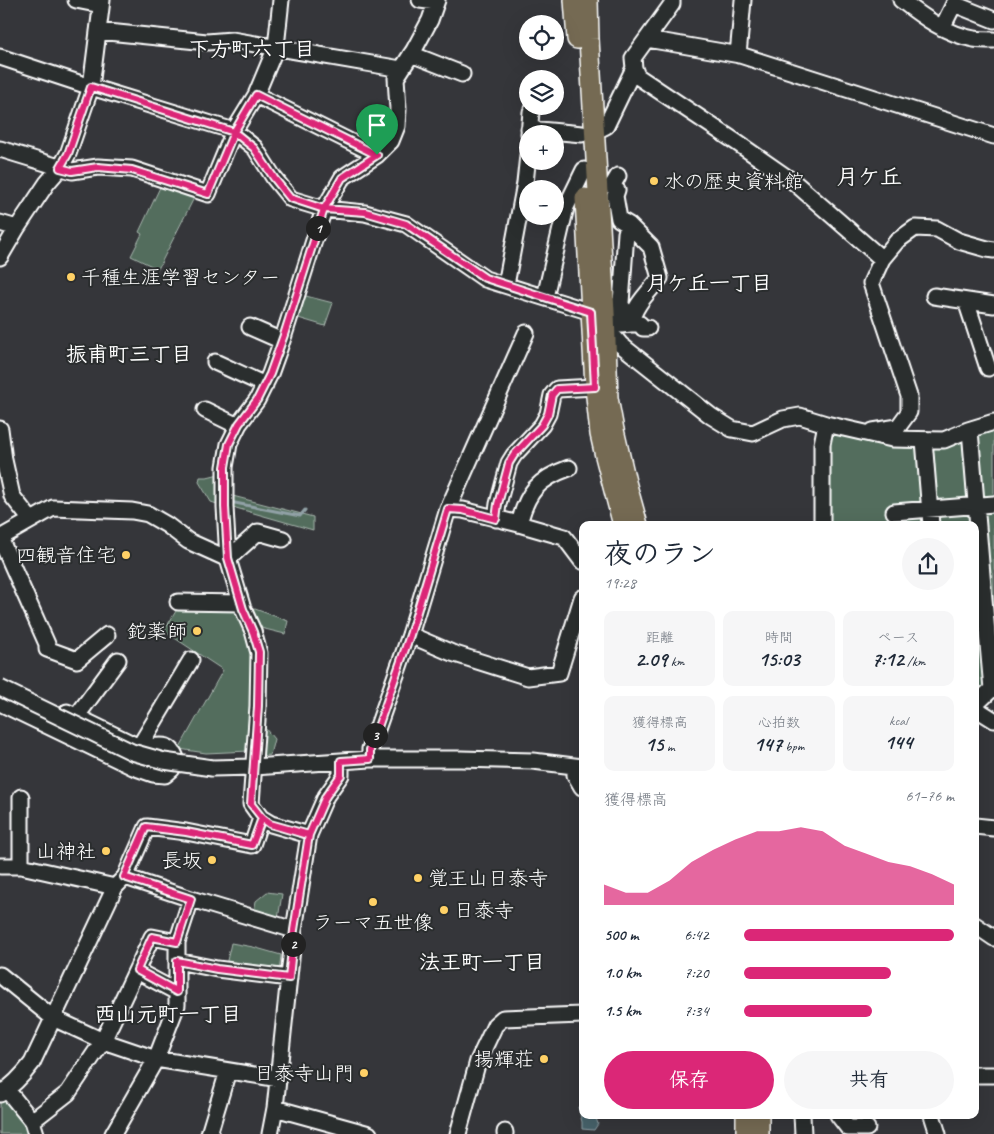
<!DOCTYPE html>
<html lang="ja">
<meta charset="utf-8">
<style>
:root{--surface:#fff;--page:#f6f6f7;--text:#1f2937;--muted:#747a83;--accent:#db2777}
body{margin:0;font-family:Caveat,"Klee One",sans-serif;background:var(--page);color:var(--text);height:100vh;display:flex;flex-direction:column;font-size:19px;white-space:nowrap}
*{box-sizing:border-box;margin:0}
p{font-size:16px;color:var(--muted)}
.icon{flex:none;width:28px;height:28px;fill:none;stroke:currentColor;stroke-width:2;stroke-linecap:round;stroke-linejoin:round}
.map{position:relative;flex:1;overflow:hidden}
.drawer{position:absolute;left:579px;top:521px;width:400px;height:598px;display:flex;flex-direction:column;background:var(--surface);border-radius:10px;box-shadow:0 5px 20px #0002}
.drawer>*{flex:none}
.controls{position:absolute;left:519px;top:15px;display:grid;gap:10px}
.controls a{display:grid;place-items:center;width:45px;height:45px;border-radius:50%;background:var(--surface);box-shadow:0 5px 20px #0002;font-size:25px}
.pin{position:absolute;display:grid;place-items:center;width:42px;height:42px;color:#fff;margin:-51px -21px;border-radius:50% 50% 50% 0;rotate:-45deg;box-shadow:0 0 5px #0007}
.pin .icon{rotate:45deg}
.km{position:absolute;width:25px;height:25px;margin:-12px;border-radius:50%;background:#222;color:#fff;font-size:14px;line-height:25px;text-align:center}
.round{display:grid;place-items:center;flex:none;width:52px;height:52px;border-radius:26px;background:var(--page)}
.overview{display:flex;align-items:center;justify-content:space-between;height:85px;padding:0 25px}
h1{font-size:28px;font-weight:600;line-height:38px}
.figures{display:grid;grid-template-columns:repeat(3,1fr);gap:8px;height:85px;padding:5px 25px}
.figures div{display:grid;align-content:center;border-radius:10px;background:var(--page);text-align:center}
.figures b{font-size:21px;font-weight:600}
.figures small{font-size:14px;font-weight:400}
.figures p{font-size:14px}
.chart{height:140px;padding:10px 25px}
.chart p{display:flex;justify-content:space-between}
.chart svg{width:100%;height:90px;margin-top:5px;fill:var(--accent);opacity:.7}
.action{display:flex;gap:10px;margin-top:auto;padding:10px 25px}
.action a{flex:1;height:58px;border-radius:30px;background:var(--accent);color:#fff;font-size:20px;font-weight:600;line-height:58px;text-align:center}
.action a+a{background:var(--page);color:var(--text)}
ul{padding:0 25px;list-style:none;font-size:16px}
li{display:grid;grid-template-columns:80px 60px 1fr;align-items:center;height:38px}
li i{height:12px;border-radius:6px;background:var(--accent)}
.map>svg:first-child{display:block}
</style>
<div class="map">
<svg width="994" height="1134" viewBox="0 0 994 1134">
<rect width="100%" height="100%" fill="#35363a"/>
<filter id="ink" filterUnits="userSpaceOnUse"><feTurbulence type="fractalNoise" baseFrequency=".02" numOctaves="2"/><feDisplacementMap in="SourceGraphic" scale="10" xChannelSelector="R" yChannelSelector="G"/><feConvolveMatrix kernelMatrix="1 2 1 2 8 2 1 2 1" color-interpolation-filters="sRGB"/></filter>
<g filter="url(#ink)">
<!-- green -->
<path fill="#526d5d" stroke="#a8b6ae" d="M 162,183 L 196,194 L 158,269 L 131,256 L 142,234 L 139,232 Z
M 302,295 L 333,303 L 325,326 L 295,317 Z
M 994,426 L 994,678 L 975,694 L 975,525 L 819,525 L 818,441 L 838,429 L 905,448 L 951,445 Z
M 219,474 L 220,505 L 211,502 L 199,482 L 200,477 L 207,477 Z
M 229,495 L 313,517 L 313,530 L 229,506 Z
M 179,606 L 236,607 L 253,649 L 249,751 L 206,753 L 179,749 L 223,670 L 164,631 Z
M 255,609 L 288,621 L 285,634 L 253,626 L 247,611 Z
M 260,722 L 274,739 L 270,755 L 258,756 Z
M 267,892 L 282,894 L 278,919 L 254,912 L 256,901 Z
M 231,943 L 253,947 L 281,955 L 279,972 L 226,965 Z
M 4,1099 L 10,1099 L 32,1134 L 0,1134 L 0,1101 Z"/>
<!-- water -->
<path fill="#47626b" stroke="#91a1a6" d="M 582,1105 L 582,1115 L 595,1115 L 598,1124 L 594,1130 L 582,1129 L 582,1122 L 578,1107 Z"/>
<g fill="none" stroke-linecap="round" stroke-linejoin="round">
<!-- stream -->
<path stroke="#91a1a6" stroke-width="3" d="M 230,502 L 300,516 L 305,510"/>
<!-- minor casing -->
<g stroke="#fff" stroke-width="19">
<path id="minor" d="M 76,0 L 101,5
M 420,0 L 436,2
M 672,0 L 672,4 L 633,58 L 634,68 L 637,76 L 736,142 L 795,183 L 882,259 L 897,241 L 915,228 L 937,229 L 959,241 L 987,249 L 994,250
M 901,0 C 923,17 946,34 974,39 C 981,40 987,40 994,40
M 942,28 L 954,4 L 994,20
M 98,31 L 207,42 L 232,40 L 401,69
M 647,39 L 740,55 L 994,136
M 411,54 L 462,74
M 738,55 L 743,0
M 0,57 L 91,87 L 234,131 L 255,148 L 274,178 L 291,199 L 324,209 L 365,213 L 406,224 L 485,279 L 591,312
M 256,95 L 377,155
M 529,129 L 582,134
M 594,132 L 606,126 L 634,68
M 529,134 L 531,112
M 0,149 L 72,171 L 98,167 L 132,169 L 208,194 L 234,131 L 256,95 L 276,47 L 281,0
M 618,176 L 612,186 L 617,190 L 615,196 L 619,219 L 629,225 L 651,247 L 660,278 C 649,292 633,306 631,324 L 621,325 L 620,316 L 625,310 L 619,304
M 0,223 L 17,228
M 0,257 L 17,228 L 47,183 L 60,168 L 68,154 L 91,87 L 102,0
M 506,285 L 525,183 L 528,155
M 934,296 L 994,305
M 545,297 L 566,207 L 584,170
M 966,301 L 988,368
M 612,307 L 621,303 L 626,233 L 629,225
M 631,324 L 640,324 L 643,328 L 648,328
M 250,327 L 282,341
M 605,331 L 616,339 L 621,345 L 711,416 L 732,429 L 753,433 L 783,419 L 800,416 L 826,424 L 892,439 L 944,440 L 968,430 L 994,422
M 215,362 L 265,385
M 205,410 L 238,426
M 0,429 L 4,460 L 12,496 L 31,520
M 970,430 L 984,599 L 975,600
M 873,431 L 898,427 L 909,412 L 909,396 L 871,283 L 882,259
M 924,440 L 931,525
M 448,509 L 526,333
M 894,512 L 994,504
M 496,519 L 498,504 L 509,463 L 514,455 L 542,425 L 548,414 L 552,395 L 557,389 L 595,387
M 519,524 C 527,492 538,479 569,468
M 822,525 L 822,444 L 826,424
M 0,538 L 53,508 L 132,511 L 148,514 L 167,525 L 188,541 L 228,559 L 258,532 L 283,539
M 0,538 L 47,644 L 47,649 L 77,660 L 107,635
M 984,599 L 992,689
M 178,602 L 241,603
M 410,635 L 452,653 L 528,677 L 559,673 L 582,598
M 0,703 L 133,767 L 153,774 L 165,775 L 172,769 L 176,758 C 169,738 154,749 139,747 L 67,712
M 975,705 L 994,687
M 975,708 L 994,720
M 76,717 L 118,660
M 139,747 L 191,660
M 370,759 L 370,749 L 410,635 L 448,509 L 463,510 L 519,524 L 564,537 L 582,561
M 575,767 L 575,775 L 582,787
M 212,768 L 254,767 L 370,759 L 461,759 L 533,761 L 582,767
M 975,826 L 994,828
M 309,835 L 271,824 L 261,818 L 251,804 L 258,706 L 259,653 L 253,631 L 243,609 L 228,559 L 225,507 L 225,467 L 229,444 L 239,424 L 257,400 L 270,374 L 284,335 L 324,209 L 342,178 L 377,155 L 391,141 L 397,126 L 398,109 L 396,78 L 414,50 L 430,20 L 437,0
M 0,866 L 21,866 L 115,887
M 21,866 L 21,797
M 125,877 L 191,899 L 294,930
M 975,925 L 994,938
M 177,961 L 217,969 L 289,978
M 137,971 L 177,992
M 0,975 L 53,1018 L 103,1041 L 156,1059 L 279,1079
M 975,1075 L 994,1075
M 7,1090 L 32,1121 L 36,1134
M 0,1094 C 13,1086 23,1075 32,1063 L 115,887 L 125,877 L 147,827 L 186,832 L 252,845 L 261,818
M 275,1108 L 369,1134
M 802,1115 L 803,1134
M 838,1115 L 848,1128 L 867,1128
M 932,1115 L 938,1134
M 32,1121 L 68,1093 L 103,1041 L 152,937 L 177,942
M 505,1132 L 505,1134
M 113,1134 L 156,1059 L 177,1005 L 177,942 L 191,899
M 209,1134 L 228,1071
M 270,1134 L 275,1108 L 294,930 L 309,835 L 326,796 L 341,775 L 341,761
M 458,1134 L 478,1061 L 495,1025 L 503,1018 L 582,1015"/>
</g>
<!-- major casing -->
<g stroke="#fff" stroke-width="22">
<path id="major" d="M 574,0 L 577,39
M 588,0 L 589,39 L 605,312 L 608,398 L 614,430 L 626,482 L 638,525
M 585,198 L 595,387 L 600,434 L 605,456 L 623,525
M 746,1115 L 746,1134
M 759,1115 L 759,1134"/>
</g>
<!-- minor -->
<use href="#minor" stroke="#2a2d2e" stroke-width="15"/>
<!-- major -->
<use href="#major" stroke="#746b52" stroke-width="19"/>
<!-- minor-bridge casing -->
<g stroke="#fff" stroke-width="19" stroke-linecap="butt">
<path id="minor-bridge" d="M 0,688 L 132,752 L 164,761 L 212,768"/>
</g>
<!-- minor-bridge -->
<use href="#minor-bridge" stroke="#2a2d2e" stroke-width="15"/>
</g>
</g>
<g fill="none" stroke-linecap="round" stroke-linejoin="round" filter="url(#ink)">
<!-- route casing -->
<g stroke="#fff" stroke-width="10">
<path id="route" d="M 377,155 L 256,95 L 234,132 L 208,194 L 132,170 L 98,167 L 72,171 L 60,168 L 68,154 L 91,87 L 234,132 L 254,148 L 274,178 L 290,198 L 324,209 L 284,335 L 270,374 L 257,400 L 239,424 L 229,444 L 225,467 L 225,507 L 228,558 L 243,609 L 253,632 L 259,652 L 258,706 L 251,804 L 262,818 L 270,824 L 309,835 L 294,930 L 289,978 L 217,969 L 177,961 L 177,992 L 137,970 L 152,937 L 177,942 L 191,899 L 124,877 L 146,827 L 186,832 L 252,845 L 262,818 L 270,824 L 304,834 L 309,835 L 326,796 L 341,775 L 341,761 L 370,759 L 370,750 L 410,635 L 448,509 L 463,510 L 496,519 L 498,504 L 509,463 L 514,455 L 542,425 L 548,414 L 552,395 L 557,389 L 595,387 L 591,312 L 485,278 L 406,224 L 365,212 L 324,209 L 342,178 L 377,155"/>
</g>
<!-- route -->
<use href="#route" stroke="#db2777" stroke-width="6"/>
</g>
<!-- markers -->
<g fill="#ffd166" stroke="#2a2d2e" stroke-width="2">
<circle cx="654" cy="181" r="5"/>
<circle cx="71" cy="277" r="5"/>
<circle cx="126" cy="555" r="5"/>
<circle cx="197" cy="631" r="5"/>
<circle cx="106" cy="851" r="5"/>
<circle cx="212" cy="860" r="5"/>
<circle cx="418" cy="878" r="5"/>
<circle cx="373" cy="902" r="5"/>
<circle cx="444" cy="910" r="5"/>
<circle cx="544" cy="1059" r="5"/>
<circle cx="364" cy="1073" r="5"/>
</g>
<g text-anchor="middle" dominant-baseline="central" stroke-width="4" stroke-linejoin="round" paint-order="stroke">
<!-- poi labels -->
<g font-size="20" fill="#fff" stroke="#2a2d2e" text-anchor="end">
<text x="664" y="181" text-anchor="start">水の歴史資料館</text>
<text x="81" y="277" text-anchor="start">千種生涯学習センター</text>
<text x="116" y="555">四観音住宅</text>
<text x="187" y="631">鉈薬師</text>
<text x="96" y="851">山神社</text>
<text x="202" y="860">長坂</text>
<text x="428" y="878" text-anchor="start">覚王山日泰寺</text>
<text x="454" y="910" text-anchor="start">日泰寺</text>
<text x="373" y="922" text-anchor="middle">ラーマ五世像</text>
<text x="534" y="1059">揚輝荘</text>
<text x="354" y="1073">日泰寺山門</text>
</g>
<!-- neighbourhood labels -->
<g font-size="21" font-weight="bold" fill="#fff" stroke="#2a2d2e">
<text x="252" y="49">下方町六丁目</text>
<text x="709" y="283">月ケ丘一丁目</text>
<text x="129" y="354">振甫町三丁目</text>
<text x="482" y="962">法王町一丁目</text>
<text x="168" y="1014">西山元町一丁目</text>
</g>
<!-- quarter labels -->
<g font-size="22" font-weight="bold" fill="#fff" stroke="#2a2d2e">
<text x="869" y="177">月ケ丘</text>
</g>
</g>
</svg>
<div class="controls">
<a><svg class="icon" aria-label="locate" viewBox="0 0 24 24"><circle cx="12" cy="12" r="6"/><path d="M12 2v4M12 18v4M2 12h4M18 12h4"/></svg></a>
<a><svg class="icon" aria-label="layers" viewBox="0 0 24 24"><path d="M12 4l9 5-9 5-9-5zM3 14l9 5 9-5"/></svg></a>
<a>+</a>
<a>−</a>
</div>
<div class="pin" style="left:377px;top:155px;background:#1e9e55"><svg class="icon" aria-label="arrive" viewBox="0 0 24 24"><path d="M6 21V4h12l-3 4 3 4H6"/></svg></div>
<b class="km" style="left:318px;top:228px">1</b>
<b class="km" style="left:293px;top:944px">2</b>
<b class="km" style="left:375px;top:735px">3</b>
<section class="drawer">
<div class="overview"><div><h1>夜のラン</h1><p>19:28</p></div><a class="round"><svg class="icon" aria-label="share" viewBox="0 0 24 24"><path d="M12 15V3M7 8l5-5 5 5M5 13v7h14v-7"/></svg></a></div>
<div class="figures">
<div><p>距離</p><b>2.09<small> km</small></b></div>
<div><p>時間</p><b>15:03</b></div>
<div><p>ペース</p><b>7:12<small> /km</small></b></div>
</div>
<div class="figures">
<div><p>獲得標高</p><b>15<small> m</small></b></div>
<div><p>心拍数</p><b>147<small> bpm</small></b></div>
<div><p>kcal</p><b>144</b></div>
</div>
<div class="chart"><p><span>獲得標高</span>61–76 m</p>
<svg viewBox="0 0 160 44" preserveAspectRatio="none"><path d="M0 44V34L10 38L20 38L30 32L40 23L50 17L60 12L70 8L80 8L90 6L100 8L110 15L120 19L130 23L140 25L150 29L160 34V44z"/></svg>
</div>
<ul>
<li><b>500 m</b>6:42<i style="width:100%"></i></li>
<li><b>1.0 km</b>7:20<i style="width:70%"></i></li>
<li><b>1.5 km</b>7:34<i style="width:61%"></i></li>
</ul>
<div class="action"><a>保存</a><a>共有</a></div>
</section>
</div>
